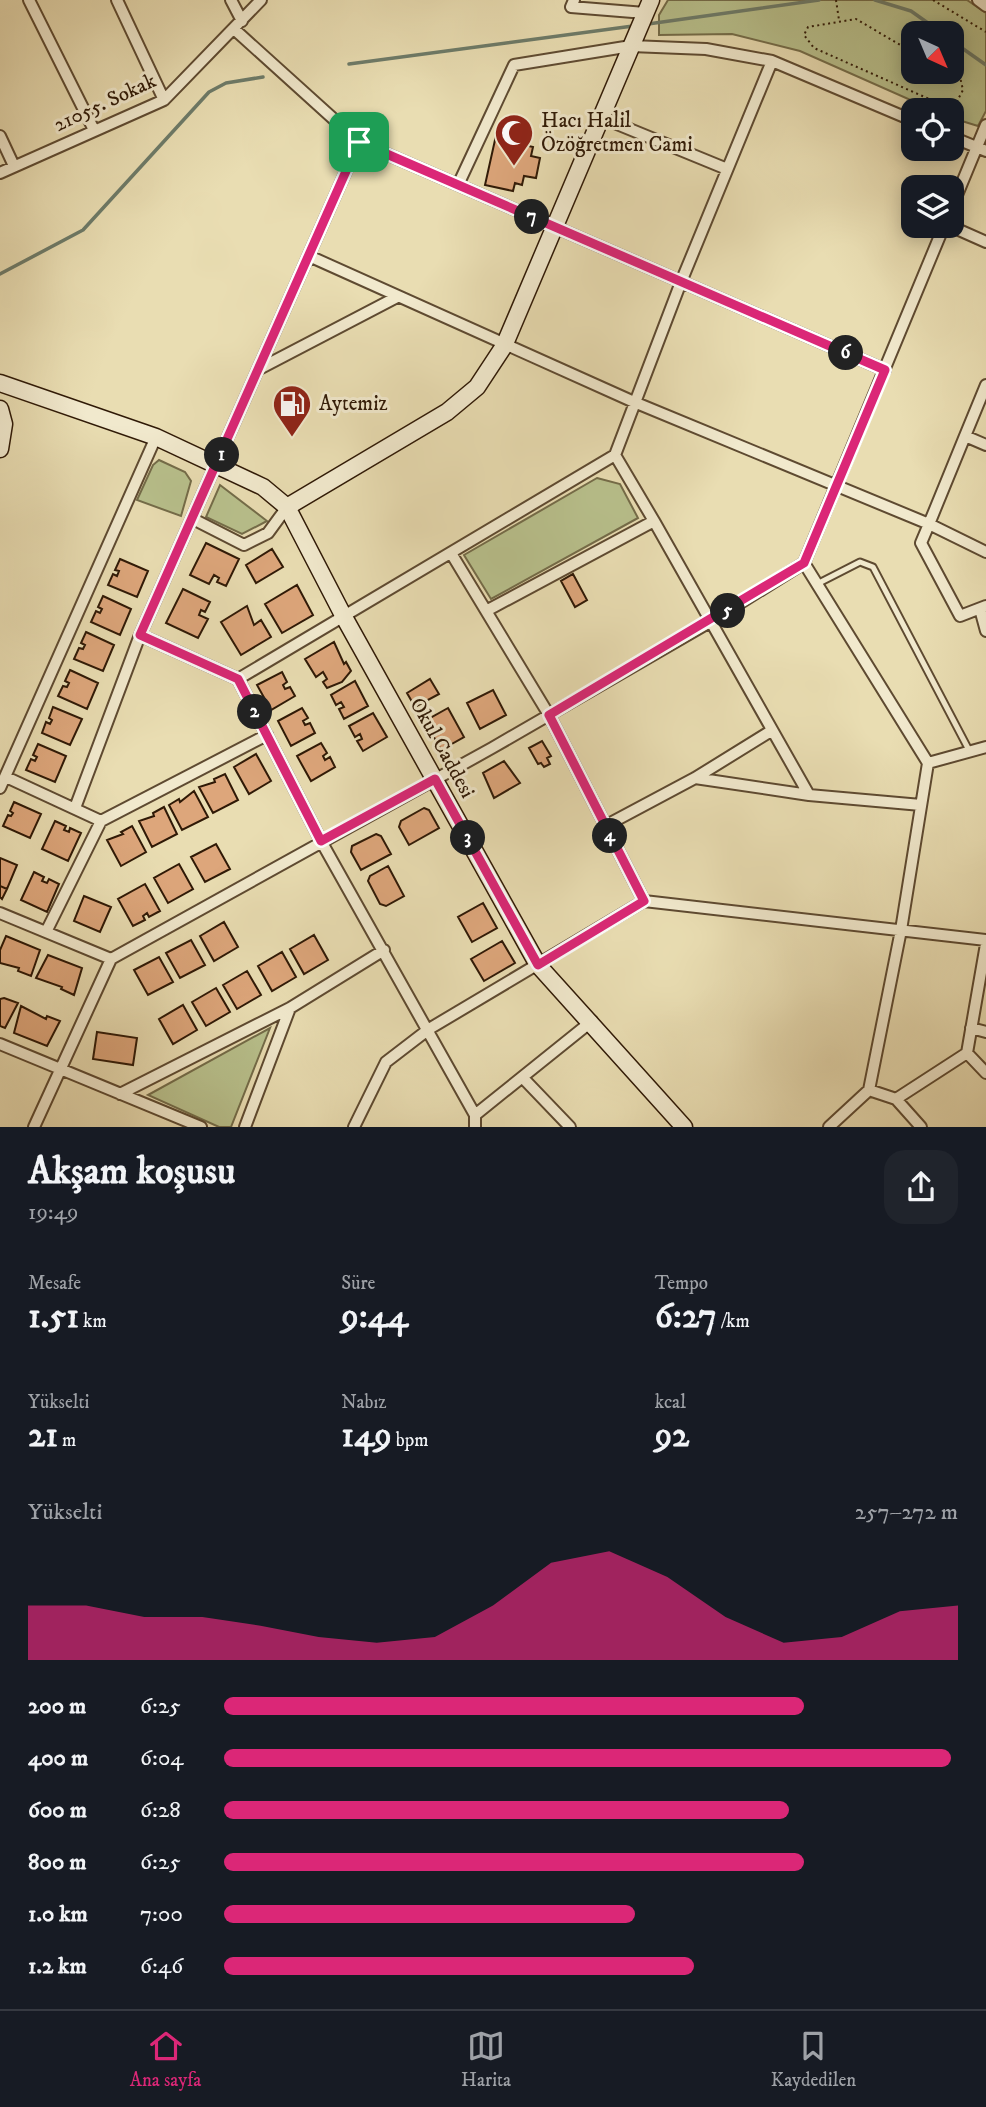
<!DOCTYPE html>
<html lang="tr">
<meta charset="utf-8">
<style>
:root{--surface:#171b24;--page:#20242c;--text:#f1f3f6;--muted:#9ea1a6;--line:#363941;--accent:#db2777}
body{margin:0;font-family:"IM FELL DW Pica",serif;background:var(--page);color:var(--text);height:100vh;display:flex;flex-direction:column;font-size:26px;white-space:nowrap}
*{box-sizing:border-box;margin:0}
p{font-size:23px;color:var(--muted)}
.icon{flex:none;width:38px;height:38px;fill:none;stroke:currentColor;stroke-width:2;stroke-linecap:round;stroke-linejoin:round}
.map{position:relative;height:1127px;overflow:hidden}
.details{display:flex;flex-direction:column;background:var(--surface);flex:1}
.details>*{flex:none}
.needle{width:46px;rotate:136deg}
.fabs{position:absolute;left:901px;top:21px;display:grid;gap:14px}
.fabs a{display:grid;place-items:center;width:63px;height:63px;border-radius:14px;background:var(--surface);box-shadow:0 4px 18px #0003;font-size:35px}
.pin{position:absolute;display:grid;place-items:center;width:60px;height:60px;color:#fff;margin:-30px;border-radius:14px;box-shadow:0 4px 10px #0006}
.km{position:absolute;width:35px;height:35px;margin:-18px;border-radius:50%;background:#222;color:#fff;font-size:19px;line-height:35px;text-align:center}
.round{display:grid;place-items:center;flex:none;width:74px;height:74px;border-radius:21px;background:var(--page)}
.summary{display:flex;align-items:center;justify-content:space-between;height:119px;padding:0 28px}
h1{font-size:38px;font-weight:700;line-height:52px}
.figures{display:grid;grid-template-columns:repeat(3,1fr);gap:10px;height:119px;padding:7px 28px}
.figures div{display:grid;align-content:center}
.figures b{font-size:35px;font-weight:700}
.figures small{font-size:19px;font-weight:400}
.figures p{font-size:19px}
.chart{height:196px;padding:14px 28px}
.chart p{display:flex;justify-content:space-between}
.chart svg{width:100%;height:126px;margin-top:7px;fill:var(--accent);opacity:.7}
ul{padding:0 28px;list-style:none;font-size:23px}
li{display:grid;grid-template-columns:112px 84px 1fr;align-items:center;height:52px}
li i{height:18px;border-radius:9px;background:var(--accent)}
.tab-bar{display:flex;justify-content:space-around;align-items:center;height:98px;border-top:2px solid var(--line);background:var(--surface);font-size:19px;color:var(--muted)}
.tab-bar a{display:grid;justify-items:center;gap:4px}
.tab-bar .current{color:var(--accent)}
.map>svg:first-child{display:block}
</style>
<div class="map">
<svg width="986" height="1127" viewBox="0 0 986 1127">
<rect width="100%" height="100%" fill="#e9ddb2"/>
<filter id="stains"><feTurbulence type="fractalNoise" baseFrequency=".00286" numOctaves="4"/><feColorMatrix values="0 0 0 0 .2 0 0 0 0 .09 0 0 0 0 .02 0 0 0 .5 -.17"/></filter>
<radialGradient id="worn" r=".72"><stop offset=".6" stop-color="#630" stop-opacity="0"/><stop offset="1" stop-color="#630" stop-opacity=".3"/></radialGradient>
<!-- green -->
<path fill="#b8c08c" stroke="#746c49" stroke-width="2" fill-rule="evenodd" d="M 668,0 L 967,0 L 986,13 L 986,111 L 978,126 L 952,118 L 952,110 L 933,110 L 800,51 L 732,34 L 659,35 L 659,15 ZM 952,33 L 952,72 L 914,72 L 914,33 Z
M 159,460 L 185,472 L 191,481 L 181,516 L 137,500 L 153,465 Z
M 597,478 L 620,484 L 638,518 L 491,599 L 464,555 Z
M 220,485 L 267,521 L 242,534 L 206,517 Z
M 270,1028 L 231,1127 L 219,1127 L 148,1095 Z"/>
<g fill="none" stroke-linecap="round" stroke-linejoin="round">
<!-- stream -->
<path stroke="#6d7b69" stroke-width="3.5" d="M 875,0 L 911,11 L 942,33
M 648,24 L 819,0
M 952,41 L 986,65
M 349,64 L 633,26
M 0,274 L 83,230 L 209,92 L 226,83 L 263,77"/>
</g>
<!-- building -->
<path fill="#dda67b" stroke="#2f1906" stroke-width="2" d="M 497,131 L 522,137 L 520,144 L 533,147 L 531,156 L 540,158 L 536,178 L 524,176 L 522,185 L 515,183 L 513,191 L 485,185 Z
M 206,543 L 239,559 L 226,586 L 217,582 L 219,578 L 214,575 L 209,584 L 190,575 Z
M 272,549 L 283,567 L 256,583 L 246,565 Z
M 120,559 L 148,571 L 137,597 L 108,585 L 113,574 L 117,576 L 119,571 L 115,570 Z
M 573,574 L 587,600 L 575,607 L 561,581 Z
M 297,585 L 313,615 L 282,633 L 265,604 Z
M 183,589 L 210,602 L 205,612 L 201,610 L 199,615 L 208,619 L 198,638 L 166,623 Z
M 103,596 L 131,609 L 120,635 L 91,622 L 96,611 L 100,613 L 102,609 L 98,607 Z
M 247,606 L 254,625 L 261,620 L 271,637 L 241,655 L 221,622 Z
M 86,632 L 114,645 L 103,671 L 74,659 L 79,648 L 83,649 L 85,645 L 81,643 Z
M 334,642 L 344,664 L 346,662 L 351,671 L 342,682 L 327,688 L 323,682 L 327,679 L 323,672 L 316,677 L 305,659 Z
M 70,670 L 98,683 L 87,709 L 58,696 L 63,686 L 67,687 L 69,683 L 65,681 Z
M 282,672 L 287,682 L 283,685 L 285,689 L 290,687 L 295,696 L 271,710 L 257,685 Z
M 430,679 L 439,694 L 415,707 L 407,693 Z
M 355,681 L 368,706 L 344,719 L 339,709 L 344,707 L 341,702 L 336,705 L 331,695 Z
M 493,690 L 506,715 L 480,729 L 467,703 Z
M 53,707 L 82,719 L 70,745 L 42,733 L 46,722 L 50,724 L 52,720 L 49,718 Z
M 302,708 L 308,718 L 303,721 L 305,725 L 310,723 L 315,733 L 291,746 L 278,721 Z
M 448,708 L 464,737 L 441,750 L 425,721 Z
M 373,713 L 387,737 L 363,751 L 357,741 L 362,739 L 360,734 L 355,737 L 349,726 Z
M 542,741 L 551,756 L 547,758 L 550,764 L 544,767 L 541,763 L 538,764 L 529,748 Z
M 321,743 L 327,753 L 323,756 L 325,760 L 330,757 L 335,767 L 311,781 L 297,756 Z
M 38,744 L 66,756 L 55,782 L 26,770 L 31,759 L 35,761 L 37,757 L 33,755 Z
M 256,754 L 271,781 L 249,794 L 234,767 Z
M 504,761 L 520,783 L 494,798 L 483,773 Z
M 225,774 L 238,800 L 213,813 L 199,787 L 215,782 L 214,779 Z
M 194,791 L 208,817 L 182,830 L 169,805 L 179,799 L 180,802 Z
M 14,802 L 41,814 L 30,838 L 3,826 L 8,815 L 11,816 L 13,813 L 10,811 Z
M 164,807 L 177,834 L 152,847 L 139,821 L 154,816 L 153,813 Z
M 424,808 L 429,810 L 439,828 L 409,845 L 399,827 L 401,821 Z
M 55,821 L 66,826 L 64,830 L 69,832 L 70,828 L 81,833 L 68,861 L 42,849 Z
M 132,826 L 146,852 L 121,866 L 107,840 L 123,834 L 121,832 Z
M 376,834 L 381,836 L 391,854 L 361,870 L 351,852 L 352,846 Z
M 216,844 L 230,869 L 205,882 L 191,857 Z
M 0,858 L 17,865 L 7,889 L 0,886 Z
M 179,864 L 193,889 L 168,903 L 154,878 Z
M 388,866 L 404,896 L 386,906 L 380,904 L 368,881 L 370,876 Z
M 34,872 L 44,877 L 42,881 L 47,883 L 49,879 L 59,884 L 47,912 L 21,900 Z
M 145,884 L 160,911 L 149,917 L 147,913 L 143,916 L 145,920 L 133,926 L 118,899 Z
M 0,886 L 7,889 L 2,899 L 0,897 Z
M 84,896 L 111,907 L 100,932 L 74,921 Z
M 483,903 L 497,928 L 472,942 L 458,917 Z
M 224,922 L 238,947 L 214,961 L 200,936 Z
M 314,935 L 328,960 L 304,974 L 290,949 Z
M 6,936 L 40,950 L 31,976 L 18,971 L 19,968 L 0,963 L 0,950 Z
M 191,940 L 205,965 L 180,978 L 166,953 Z
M 502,941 L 515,963 L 484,981 L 471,959 Z
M 282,952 L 296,977 L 272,991 L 258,966 Z
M 48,955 L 82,968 L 74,995 L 61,989 L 62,987 L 36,978 Z
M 159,957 L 173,982 L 148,995 L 134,970 Z
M 247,971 L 261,995 L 237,1009 L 223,985 Z
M 216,988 L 230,1012 L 206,1026 L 192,1002 Z
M 4,998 L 18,1003 L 5,1028 L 0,1026 L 0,999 Z
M 183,1005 L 197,1030 L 173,1044 L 159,1019 Z
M 21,1006 L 46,1019 L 47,1016 L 60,1021 L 47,1046 L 14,1033 Z
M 97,1032 L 137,1038 L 133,1065 L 93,1059 Z"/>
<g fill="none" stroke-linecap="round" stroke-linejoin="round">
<!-- lane casing -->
<g stroke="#5e4a31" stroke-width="9">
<path id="lane" d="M 817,584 L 860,562 L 873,567 L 970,752"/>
</g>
<!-- street casing -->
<g stroke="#5e4a31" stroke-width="14">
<path id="street" d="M 29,0 L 94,130
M 117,0 L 164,100
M 231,0 L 242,21
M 574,0 L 571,7 L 645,13
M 978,0 L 986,6
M 234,29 L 359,142
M 600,117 L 727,169
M 0,136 L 14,166
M 952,137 L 986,151
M 0,173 L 164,100 L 261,0
M 458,185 L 514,65 L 631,46 L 706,49 L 772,61 L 914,121
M 952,207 L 986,125
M 950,226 L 986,242
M 309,256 L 634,402 L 929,524 L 921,543 L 960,616 L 986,606
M 259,369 L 397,297
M 965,436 L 986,385
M 986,445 L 965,436 L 929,524 L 986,552
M 615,455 L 654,521
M 193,519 L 244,545 L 268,533 L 287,507
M 451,553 L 549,715 L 644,901
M 804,563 L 928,763 L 901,930 L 869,1090
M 980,609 L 986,631
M 486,611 L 654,521 L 809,795
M 140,635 L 238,679 L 321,841 L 475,1115 L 475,1127
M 238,679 L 615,455 L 681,282 L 772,61
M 928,763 L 986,747
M 6,777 L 101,821 L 267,735
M 695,778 L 809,795 L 921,805
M 0,788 L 156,437
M 75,808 L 140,635 L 359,142 L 885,370
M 605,826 L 695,778 L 771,731
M 0,913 L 111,959
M 46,932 L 101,821
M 971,1028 L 986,1032
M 0,1044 L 201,1127
M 967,1053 L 986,1073
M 523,1078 L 570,1127
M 120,1094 L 290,1008 L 384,950
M 475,1115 L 592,1021
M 34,1127 L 111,959 L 492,748 L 710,622 L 804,563 L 944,226
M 245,1127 L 290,1008
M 354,1127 L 386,1062 L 429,1029 L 644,901 L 986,940
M 829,1127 L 869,1090 L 896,1099
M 921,1127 L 896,1099 L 967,1053 L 986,944"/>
</g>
<!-- secondary casing -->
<g stroke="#2f1906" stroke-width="19">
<path id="secondary" d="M 0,383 L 156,437 L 263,487 L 287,507 L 344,617 L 538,965 L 684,1127
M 0,409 L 4,424 L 0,449
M 287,507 L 447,412 L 477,387 L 504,346 L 651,0"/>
</g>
<!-- path -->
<path stroke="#2f1906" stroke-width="2" stroke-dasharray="2 3.5" stroke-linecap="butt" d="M 836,0 L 839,20
M 933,0 L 986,32
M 914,53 L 856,19 L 808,27 L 804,35 L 814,48 L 945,106 L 956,103 L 963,90 L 960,77 L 948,72"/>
<!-- lane -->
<use href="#lane" stroke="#f1e9cd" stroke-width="5"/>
<!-- street -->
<use href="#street" stroke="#f1e9cd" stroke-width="10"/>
<!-- secondary -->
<use href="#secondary" stroke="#f1e9cd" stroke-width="16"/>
</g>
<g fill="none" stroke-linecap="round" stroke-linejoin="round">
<!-- route casing -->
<g stroke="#fff" stroke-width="14">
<path id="route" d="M 359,142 L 885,370 L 804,563 L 549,715 L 644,901 L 538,965 L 435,779 L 321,841 L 238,679 L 140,635 Z"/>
</g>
<!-- route -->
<use href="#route" stroke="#db2777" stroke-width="9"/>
</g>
<!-- icons -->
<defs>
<g id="mosque-pin" transform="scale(2.0125)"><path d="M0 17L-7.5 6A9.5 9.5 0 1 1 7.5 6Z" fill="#8f2418" stroke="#f1e9cd"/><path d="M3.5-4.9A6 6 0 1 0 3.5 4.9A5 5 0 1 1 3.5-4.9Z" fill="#fff"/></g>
<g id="fuel-pin" transform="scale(2.0125)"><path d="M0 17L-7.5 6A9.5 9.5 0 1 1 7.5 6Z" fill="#8f2418" stroke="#f1e9cd"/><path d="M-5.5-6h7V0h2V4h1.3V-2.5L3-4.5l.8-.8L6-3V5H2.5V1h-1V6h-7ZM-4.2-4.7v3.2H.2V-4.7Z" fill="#fff"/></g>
</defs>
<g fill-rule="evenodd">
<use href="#mosque-pin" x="514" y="133"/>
<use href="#fuel-pin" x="292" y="404"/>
</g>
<g text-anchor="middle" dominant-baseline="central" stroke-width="6" stroke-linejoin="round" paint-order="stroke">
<!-- street labels -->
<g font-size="21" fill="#2f1906" stroke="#f1e9cd">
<text transform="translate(105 103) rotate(-25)">21055. Sokak</text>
<text transform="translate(442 748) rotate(61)">Okul Caddesi</text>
</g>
<!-- poi labels -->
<g font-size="21" fill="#2f1906" stroke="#f1e9cd" text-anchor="start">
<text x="541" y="121">Hacı Halil<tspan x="541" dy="24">Özöğretmen Cami</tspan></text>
<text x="319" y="404">Aytemiz</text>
</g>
</g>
<rect width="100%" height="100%" filter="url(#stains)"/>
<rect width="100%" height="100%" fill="url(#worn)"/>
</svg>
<div class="fabs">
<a><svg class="needle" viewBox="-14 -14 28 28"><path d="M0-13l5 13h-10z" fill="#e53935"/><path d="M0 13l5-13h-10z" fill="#9ea1a6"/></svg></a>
<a><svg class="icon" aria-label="locate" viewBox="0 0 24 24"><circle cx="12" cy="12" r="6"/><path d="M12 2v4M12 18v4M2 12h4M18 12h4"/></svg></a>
<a><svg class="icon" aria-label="layers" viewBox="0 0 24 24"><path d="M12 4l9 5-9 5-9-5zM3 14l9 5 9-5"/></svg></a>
</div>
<div class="pin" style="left:359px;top:142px;background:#1e9e55"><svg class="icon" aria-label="arrive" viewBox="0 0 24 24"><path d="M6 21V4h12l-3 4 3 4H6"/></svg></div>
<b class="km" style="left:222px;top:455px">1</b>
<b class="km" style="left:255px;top:712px">2</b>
<b class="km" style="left:468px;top:838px">3</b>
<b class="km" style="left:610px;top:836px">4</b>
<b class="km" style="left:728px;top:611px">5</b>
<b class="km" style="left:846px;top:353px">6</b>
<b class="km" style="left:532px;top:217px">7</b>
</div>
<section class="details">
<div class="summary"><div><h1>Akşam koşusu</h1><p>19:49</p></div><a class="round"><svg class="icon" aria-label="share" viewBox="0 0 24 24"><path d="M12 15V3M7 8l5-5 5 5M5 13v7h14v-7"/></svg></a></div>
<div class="figures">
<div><p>Mesafe</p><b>1.51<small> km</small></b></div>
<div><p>Süre</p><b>9:44</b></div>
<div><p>Tempo</p><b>6:27<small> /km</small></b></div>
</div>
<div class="figures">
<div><p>Yükselti</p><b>21<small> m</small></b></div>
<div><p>Nabız</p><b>149<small> bpm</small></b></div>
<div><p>kcal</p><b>92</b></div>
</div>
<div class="chart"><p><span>Yükselti</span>257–272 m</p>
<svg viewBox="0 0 160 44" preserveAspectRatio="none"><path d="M0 44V25L10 25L20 29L30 29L40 32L50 36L60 38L70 36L80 25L90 10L100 6L110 15L120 29L130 38L140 36L150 27L160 25V44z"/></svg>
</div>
<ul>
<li><b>200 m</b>6:25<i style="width:79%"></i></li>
<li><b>400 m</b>6:04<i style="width:99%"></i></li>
<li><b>600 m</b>6:28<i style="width:77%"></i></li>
<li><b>800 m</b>6:25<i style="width:79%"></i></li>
<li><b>1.0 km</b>7:00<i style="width:56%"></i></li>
<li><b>1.2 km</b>6:46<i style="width:64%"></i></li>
</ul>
</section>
<nav class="tab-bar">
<a class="current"><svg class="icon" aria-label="home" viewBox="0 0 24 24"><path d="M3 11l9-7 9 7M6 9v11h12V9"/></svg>Ana sayfa</a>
<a><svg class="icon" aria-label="map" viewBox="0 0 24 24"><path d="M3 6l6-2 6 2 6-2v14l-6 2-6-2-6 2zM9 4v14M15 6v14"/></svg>Harita</a>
<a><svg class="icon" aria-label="saved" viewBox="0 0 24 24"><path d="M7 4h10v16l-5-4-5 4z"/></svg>Kaydedilen</a>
</nav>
